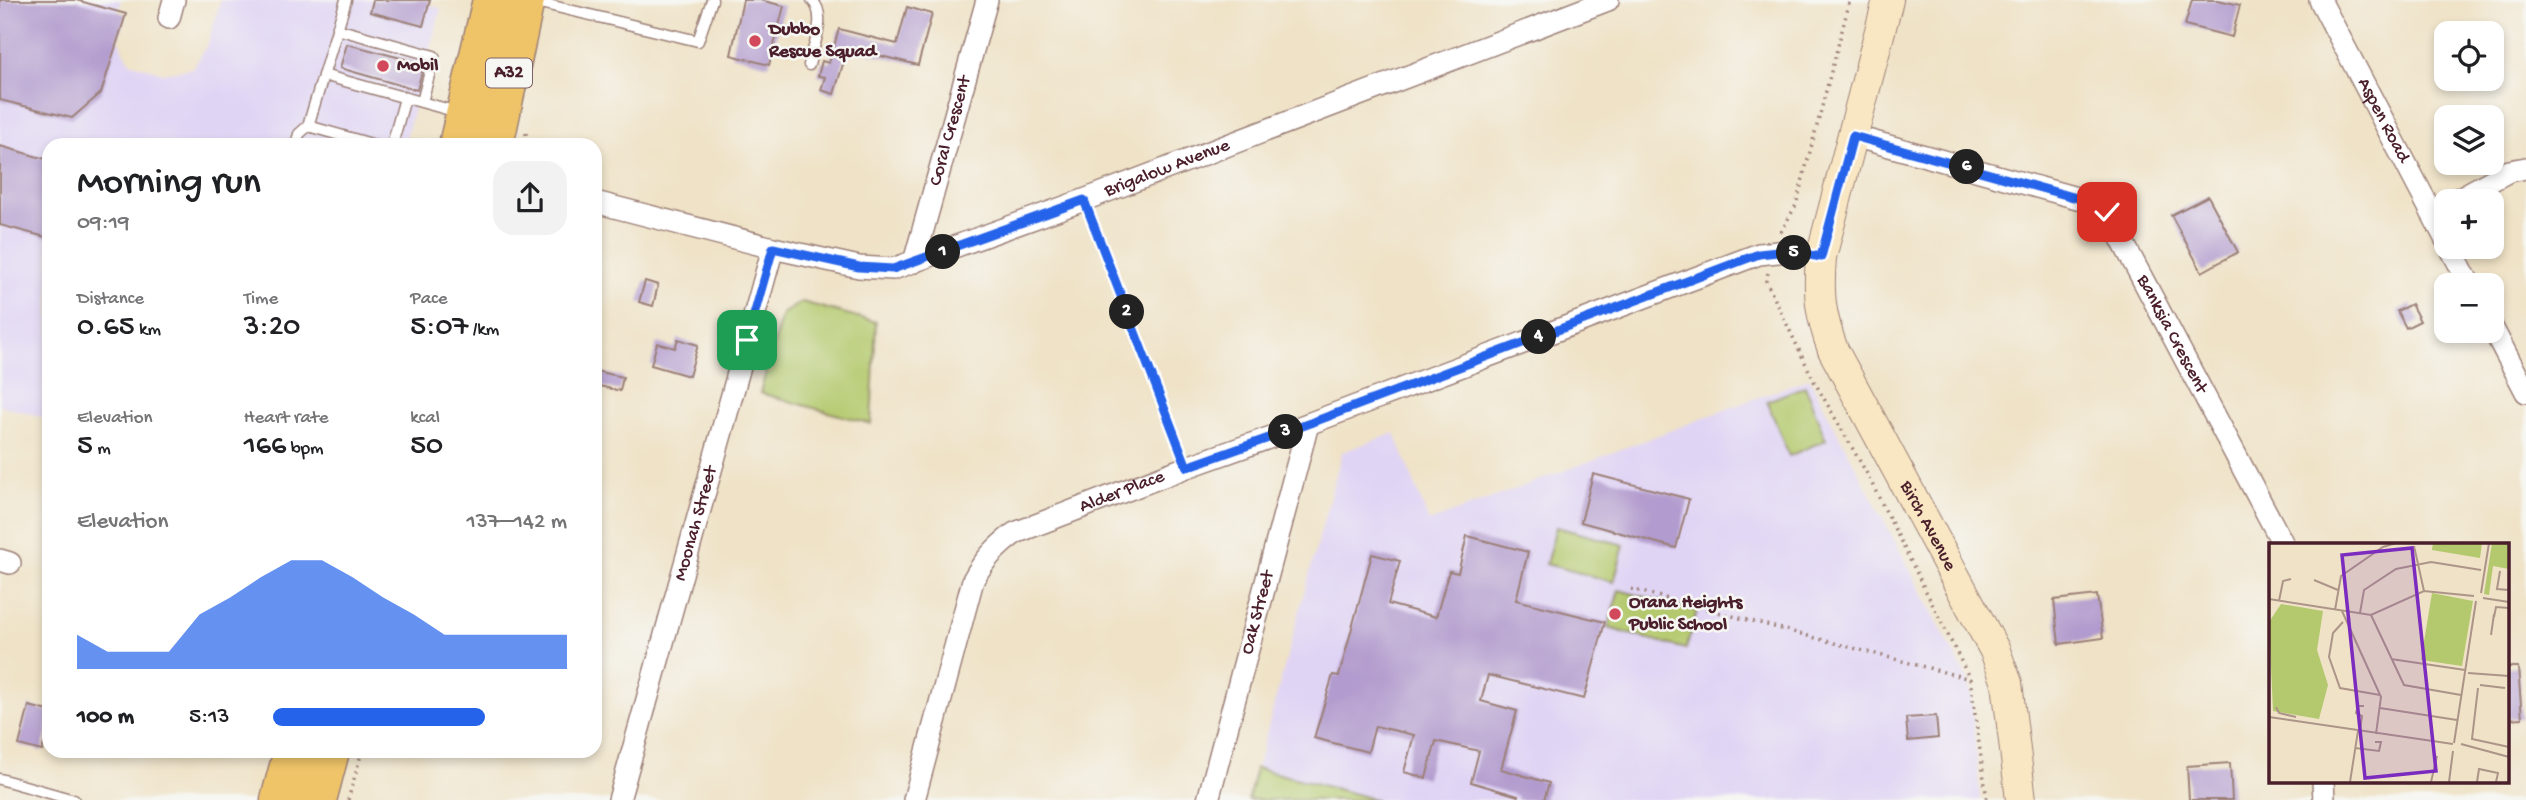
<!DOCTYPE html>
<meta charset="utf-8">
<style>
:root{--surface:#fff;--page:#f2f2f2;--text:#202124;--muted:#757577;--accent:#2563eb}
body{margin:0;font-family:"Gochi Hand",sans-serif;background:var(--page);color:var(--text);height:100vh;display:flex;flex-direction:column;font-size:26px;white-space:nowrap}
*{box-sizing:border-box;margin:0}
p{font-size:23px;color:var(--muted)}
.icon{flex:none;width:38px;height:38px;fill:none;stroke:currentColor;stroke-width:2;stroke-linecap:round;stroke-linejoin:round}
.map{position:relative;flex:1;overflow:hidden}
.side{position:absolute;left:42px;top:138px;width:560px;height:620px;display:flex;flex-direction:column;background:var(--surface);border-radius:21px;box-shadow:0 4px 10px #0003}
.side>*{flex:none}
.buttons{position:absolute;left:2434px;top:21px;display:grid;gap:14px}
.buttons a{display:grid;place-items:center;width:70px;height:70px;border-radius:14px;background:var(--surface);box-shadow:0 4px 10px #0003;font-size:35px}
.pin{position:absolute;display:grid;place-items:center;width:60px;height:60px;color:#fff;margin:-30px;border-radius:14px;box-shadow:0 4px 10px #0006}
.km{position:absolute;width:35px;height:35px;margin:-18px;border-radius:50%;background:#222;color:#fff;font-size:19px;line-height:35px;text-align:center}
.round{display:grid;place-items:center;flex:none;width:74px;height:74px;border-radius:21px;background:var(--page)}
.overview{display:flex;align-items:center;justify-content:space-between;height:119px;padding:0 35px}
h1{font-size:38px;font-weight:600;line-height:52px}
.figures{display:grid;grid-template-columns:repeat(3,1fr);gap:10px;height:119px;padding:7px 35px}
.figures div{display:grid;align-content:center}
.figures b{font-size:30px;font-weight:600}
.figures small{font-size:19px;font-weight:400}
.figures p{font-size:19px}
.chart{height:196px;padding:14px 35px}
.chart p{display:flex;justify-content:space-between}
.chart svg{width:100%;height:126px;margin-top:7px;fill:var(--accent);opacity:.7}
ul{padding:0 35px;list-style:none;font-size:23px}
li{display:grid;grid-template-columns:112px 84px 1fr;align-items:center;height:52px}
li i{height:18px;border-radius:9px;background:var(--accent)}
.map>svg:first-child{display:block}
</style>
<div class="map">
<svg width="2526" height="800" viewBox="0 0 2526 800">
<rect width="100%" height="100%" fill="#f6f6f2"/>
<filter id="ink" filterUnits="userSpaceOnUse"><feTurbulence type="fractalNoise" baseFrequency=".0143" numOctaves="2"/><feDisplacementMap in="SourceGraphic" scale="14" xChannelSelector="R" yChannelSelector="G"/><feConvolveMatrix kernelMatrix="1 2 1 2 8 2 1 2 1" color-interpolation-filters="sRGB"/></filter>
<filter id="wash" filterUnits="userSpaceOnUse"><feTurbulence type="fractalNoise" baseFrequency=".00686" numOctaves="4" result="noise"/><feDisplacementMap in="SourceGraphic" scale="28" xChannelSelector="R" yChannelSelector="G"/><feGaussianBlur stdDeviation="1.57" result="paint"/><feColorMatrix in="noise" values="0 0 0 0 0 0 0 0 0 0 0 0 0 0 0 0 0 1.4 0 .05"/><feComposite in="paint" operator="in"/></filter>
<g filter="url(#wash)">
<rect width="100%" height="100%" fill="#efe2c6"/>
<!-- built -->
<path fill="#e0d4f4" d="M 0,0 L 121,0 L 117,17 L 118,40 L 130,62 L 163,73 L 193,68 L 208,43 L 221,0 L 413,0 L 441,8 L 404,145 L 49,145 L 49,419 L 0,405 Z
M 1809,378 L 1970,684 L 1980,800 L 1378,800 L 1257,768 L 1342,452 L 1395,433 L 1429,522 Z"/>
<!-- green -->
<path fill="#b4c96d" stroke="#7f744c" stroke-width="2" d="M 802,302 L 876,322 L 871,424 L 760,393 L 782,314 Z
M 1805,386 L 1826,440 L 1789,456 L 1767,401 Z
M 1556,527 L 1624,545 L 1614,582 L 1546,564 Z
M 1619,590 L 1697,611 L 1686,649 L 1608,628 Z
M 1256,768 L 1257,768 L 1378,800 L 1248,800 Z"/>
<g id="blocks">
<!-- building -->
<path fill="#b29bce" d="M 0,0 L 76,0 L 126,14 L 101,93 L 72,118 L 0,100 Z
M 373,0 L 430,0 L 423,26 L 370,12 Z
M 743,0 L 760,0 L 784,6 L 769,65 L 731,55 Z
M 2192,0 L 2218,0 L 2240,5 L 2232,37 L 2185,25 Z
M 907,7 L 932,14 L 918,65 L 848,48 L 834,94 L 821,90 L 825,77 L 818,76 L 822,61 L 829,63 L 839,29 L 897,44 Z
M 347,44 L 424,64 L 417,90 L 340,68 Z
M 0,146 L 49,160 L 49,238 L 0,225 Z
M 2208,196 L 2238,252 L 2202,272 L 2171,215 Z
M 645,281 L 658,285 L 653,306 L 639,302 Z
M 2411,304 L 2420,321 L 2406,328 L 2397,311 Z
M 678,339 L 698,345 L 689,376 L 651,365 L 657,343 L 675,348 Z
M 595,371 L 623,377 L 620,391 L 595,385 Z
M 1593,474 L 1689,499 L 1676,548 L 1581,522 Z
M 1467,536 L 1528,552 L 1516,600 L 1605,622 L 1584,699 L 1488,675 L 1481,701 L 1517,711 L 1501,769 L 1549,783 L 1544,800 L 1517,800 L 1518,796 L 1471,782 L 1479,751 L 1436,741 L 1426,778 L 1404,772 L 1414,735 L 1375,726 L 1368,752 L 1314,738 L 1333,675 L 1339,676 L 1372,554 L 1400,561 L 1388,604 L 1436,617 L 1449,571 L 1458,573 Z
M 2097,595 L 2103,638 L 2059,644 L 2054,600 Z
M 2507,667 L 2518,667 L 2522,718 L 2507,719 Z
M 29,706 L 49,711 L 49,724 L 42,751 L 19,745 Z
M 1936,716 L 1938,738 L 1908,741 L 1906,718 Z
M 2230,763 L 2232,800 L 2189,800 L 2187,766 Z"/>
</g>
</g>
<g filter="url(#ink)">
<use href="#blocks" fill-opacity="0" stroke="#9c8078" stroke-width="2"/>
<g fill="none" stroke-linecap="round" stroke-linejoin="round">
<!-- lane casing -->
<g stroke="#9c8078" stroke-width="13">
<path id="lane" d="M 532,1 L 698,41 L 712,0
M 337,29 L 434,56 L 422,102
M 809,65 C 813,46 828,16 812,0
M 323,75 L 461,113
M 308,126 L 375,145
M 296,145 L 299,134 L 308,126 L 346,0
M 392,145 L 405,98
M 0,779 L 74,800"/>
</g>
<!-- street casing -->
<g stroke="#9c8078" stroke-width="24">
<g id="street">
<path id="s1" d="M 2320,0 L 2446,240"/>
<path d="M 169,18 L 174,0"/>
<path id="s2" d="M 1853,136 L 2084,200 L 2107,212 L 2283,544"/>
<path d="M 2454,201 L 2509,171 L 2526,168"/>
<path id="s3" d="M 595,202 L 773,248 L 859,267 L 893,269 L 1084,200 L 1608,0"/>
<path d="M 2450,247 L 2470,285"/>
<path id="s4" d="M 914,262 L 987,0"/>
<path d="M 2492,327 L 2526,392"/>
<path d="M 0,560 L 10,563"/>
<path d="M 2323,781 L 2324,800"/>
<path id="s5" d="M 619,800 L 773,248"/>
<path id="s6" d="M 914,800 L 973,580 C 984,560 996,547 1015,533 L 1187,467 L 1308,424 L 1759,254 L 1787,251 L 1821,257"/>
<path id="s7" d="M 1208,800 L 1308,424"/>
</g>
</g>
<!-- secondary casing -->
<g stroke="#9c8078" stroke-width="32">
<g id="secondary">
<path id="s8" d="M 1888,0 L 1821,257 C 1818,295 1820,314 1833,350 L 1995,651 L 2007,683 L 2021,800"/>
</g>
</g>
<!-- highway casing -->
<g stroke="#9c8078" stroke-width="41">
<path id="highway" d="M 458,145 L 492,0
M 494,145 L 525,0
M 280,800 L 293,751
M 317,800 L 330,751"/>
</g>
<!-- path -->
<path stroke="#9c8078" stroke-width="3.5" stroke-dasharray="2 5" stroke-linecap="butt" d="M 526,133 L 527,145
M 1091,217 L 1181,452
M 1781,232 L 1796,205 L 1850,0
M 1768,273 L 1766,281 L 1814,381 L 1866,472 L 1970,679 L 1987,800
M 1631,589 L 1970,679
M 348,800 L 362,751"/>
<!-- lane -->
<use href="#lane" stroke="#fff" stroke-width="10"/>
<!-- street -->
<use href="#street" stroke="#fff" stroke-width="21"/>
<!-- secondary -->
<use href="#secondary" stroke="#f9e7c3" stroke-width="30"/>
<!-- highway -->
<use href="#highway" stroke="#efc469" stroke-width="38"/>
</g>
</g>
<g fill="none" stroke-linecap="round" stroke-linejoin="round" filter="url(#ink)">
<!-- route casing -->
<g stroke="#fff" stroke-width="14">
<path id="route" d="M 747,340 L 773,248 L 859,267 L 893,269 L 1084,200 L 1187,467 L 1308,424 L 1759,254 L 1787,251 L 1821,257 L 1853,136 L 2084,200 L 2107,212"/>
</g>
<!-- route -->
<use href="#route" stroke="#2563eb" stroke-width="9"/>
</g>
<!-- markers -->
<g fill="#d1495b" stroke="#f6f6f2" stroke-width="2.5">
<circle cx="755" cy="41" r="7"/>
<circle cx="383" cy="66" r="7"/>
<circle cx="1615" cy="614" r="7"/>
</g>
<g text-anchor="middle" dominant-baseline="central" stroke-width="5" stroke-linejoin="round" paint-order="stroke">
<!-- shield labels -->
<rect fill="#f6f6f2" stroke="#7e6067" stroke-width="2" x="486" y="58.5" width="46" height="29" rx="5"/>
<g font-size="18" font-weight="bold" fill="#4a1f2b">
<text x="509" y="73">A32</text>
</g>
<!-- poi labels -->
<g font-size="19" font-weight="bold" fill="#4a1f2b" stroke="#f6f6f2" text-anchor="start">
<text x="769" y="30">Dubbo<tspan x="769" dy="22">Rescue Squad</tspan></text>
<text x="397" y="66">Mobil</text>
<text x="1629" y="603">Orana Heights<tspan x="1629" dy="22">Public School</tspan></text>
</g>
<!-- street labels -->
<g font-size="19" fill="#4a1f2b" stroke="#f6f6f2">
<text stroke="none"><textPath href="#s1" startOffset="136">Aspen Road</textPath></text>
<text stroke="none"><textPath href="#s4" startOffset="136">Coral Crescent</textPath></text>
<text stroke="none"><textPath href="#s3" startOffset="598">Brigalow Avenue</textPath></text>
<text stroke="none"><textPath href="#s2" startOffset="404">Banksia Crescent</textPath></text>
<text stroke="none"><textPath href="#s6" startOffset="406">Alder Place</textPath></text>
<text stroke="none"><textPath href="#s5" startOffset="287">Moonah Street</textPath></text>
<text stroke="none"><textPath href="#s8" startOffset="560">Birch Avenue</textPath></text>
<text stroke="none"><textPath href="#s7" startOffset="194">Oak Street</textPath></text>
</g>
</g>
<!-- overview -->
<g transform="translate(2269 543)">
<rect width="240" height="240" fill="#efe2c6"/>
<path d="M 164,0 L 213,0 L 211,15 L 163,7 ZM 223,0 L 240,0 L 240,26 L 224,23 L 220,52 L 215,51 ZM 163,50 L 204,58 L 193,123 L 152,117 ZM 12,61 L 54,68 L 48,107 L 59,142 L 50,176 L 4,168 L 0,79 Z" fill="#b4c96d"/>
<path fill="none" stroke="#ad9488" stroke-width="2" d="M 145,3 L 155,48M 231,28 L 228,46 L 240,47M 45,37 L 69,47M 212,50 L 220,0M 214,55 L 240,59M 0,56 L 102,72 L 155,48 L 205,53M 10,58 L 14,38 L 22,36M 66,67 L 72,33 L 114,4 L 127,0M 73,68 L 112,154 L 107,191M 91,70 L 95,47 L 127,26 L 162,19 L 212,27M 102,72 L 135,142 L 192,152M 225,74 L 227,64 L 240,65M 74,79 L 64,90 L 60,114 L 71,145 L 111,152M 222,92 L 225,71M 122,116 L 196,127M 199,130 L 240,133M 211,142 L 236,145M 209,145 L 203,196 L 240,204M 7,164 L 10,170 L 27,174M 111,165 L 188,177M 0,174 L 184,201M 91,188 L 93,173 L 87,170 L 89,163 L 95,163M 185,200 L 207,58M 192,201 L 240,214M 86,205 L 110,208 L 112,199 L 106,199M 81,239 L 89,188M 162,239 L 168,213M 180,239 L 184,208M 208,239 L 210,226 L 229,230 L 227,239"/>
<path fill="#7b2cbf" fill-opacity="0.15" stroke="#7b2cbf" stroke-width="3.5" d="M 143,5 L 167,228 L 96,235 L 73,12 Z"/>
<rect width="240" height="240" fill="none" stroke="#4a1f2b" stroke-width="3.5"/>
</g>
</svg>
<div class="buttons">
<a><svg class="icon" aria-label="locate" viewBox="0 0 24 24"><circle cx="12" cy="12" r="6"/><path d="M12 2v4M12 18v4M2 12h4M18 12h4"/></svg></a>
<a><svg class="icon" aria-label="layers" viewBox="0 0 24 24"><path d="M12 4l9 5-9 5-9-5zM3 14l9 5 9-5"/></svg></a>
<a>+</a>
<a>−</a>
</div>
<div class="pin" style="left:747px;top:340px;background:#1e9e55"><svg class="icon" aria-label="arrive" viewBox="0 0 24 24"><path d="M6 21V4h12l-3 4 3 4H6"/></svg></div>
<div class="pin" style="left:2107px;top:212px;background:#d93025"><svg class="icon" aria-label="check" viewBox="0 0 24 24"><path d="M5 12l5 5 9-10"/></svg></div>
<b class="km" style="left:943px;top:252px">1</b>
<b class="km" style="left:1127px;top:312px">2</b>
<b class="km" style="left:1286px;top:432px">3</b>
<b class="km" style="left:1539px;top:337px">4</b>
<b class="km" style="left:1794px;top:253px">5</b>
<b class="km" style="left:1967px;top:167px">6</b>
<section class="side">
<div class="overview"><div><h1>Morning run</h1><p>09:19</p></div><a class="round"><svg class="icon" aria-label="share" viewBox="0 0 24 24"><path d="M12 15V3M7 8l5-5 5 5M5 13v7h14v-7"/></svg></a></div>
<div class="figures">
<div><p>Distance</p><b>0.65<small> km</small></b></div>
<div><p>Time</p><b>3:20</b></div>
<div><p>Pace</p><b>5:07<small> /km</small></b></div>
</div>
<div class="figures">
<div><p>Elevation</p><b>5<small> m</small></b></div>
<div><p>Heart rate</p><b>166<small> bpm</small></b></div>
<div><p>kcal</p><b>50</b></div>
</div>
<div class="chart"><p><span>Elevation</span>137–142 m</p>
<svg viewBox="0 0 160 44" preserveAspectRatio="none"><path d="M0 44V32L10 38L20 38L30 38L40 25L50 19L60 12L70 6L80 6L90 12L100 19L110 25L120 32L130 32L140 32L150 32L160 32V44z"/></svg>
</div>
<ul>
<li><b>100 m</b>5:13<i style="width:72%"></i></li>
</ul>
</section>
</div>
